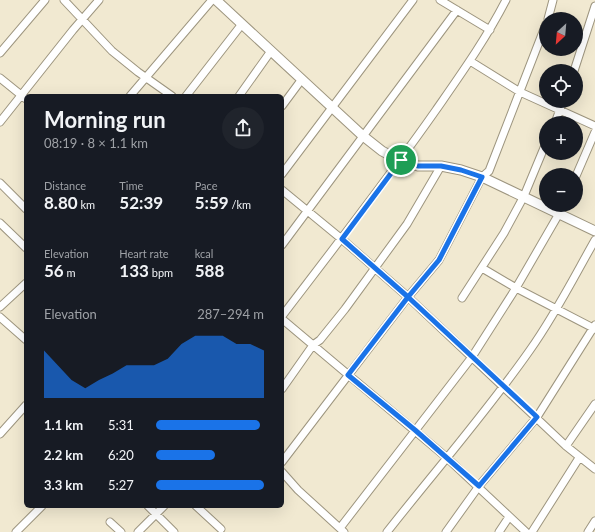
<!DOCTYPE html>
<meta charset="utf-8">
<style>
:root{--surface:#171b24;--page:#20242c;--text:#f1f3f6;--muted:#9ea1a6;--accent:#1a73e8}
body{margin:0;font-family:Lato,sans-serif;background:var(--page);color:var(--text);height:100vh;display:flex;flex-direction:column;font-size:15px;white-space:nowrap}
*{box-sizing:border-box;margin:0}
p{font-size:13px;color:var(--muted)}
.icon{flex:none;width:22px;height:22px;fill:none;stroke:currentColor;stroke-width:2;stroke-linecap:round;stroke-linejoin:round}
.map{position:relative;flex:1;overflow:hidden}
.panel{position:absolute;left:24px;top:94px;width:260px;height:414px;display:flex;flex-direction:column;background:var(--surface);border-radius:6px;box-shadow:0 4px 16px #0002}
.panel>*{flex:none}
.needle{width:26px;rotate:206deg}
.fabs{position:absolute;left:539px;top:12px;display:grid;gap:8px}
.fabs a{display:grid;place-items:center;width:44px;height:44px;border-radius:50%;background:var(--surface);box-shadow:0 4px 16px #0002;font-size:20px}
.pin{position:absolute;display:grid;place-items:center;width:34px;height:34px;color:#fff;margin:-17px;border:2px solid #fff;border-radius:50%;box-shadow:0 1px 4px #0007}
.round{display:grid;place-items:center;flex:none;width:42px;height:42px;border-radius:21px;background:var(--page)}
.headline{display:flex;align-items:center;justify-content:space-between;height:68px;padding:0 20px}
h1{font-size:22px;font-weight:700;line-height:30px}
.metrics{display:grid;grid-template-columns:repeat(3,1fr);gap:6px;height:68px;padding:4px 20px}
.metrics div{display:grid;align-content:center}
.metrics b{font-size:17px;font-weight:700}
.metrics small{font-size:11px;font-weight:400}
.metrics p{font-size:11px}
.chart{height:112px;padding:8px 20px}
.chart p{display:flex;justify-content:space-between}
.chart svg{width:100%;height:72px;margin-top:4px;fill:var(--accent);opacity:.7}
ul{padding:0 20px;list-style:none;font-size:13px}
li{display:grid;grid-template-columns:64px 48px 1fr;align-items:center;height:30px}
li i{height:10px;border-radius:5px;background:var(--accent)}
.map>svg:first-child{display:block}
</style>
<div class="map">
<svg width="595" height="532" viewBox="0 0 595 532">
<rect width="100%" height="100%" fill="#f1e9d1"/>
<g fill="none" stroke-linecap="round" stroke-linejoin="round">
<!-- minor casing -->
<g stroke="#9d957f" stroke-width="9">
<path id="minor" d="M 64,0 L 112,51 L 138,72 L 172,96
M 440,0 L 490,30
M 548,19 L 553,0
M 0,53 L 45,0
M 470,61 L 520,92 L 595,126
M 574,71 L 595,6
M 0,78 L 26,99
M 130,96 L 212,0
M 186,96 L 242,24
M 239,96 L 271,51
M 282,106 L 302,79
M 0,122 L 73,30 L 99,0
M 555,123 L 563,101
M 282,174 L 413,0
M 576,176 L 595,132
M 0,183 L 26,209
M 282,190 L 344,241 L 408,297 L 566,446 L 595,469
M 0,223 L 26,248
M 282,245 L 457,10
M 482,268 L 516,288 L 595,329
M 462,298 L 504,233 L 524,196 L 546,143
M 0,307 L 26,283
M 282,316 C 334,248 387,180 436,110 C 461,74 486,39 506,0
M 0,317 L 26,340
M 282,319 L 446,457 L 526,532
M 282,389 L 313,345 L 320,340 L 345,309 L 407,224 L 441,166
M 0,434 L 26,405
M 566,446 L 595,404
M 282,462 L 408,297 L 439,260 L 482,177 L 489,171 L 546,24
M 282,472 L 298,490 L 344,532
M 148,506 L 174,532
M 196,506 L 221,529
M 110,522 L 121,532
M 340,528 L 472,357 L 516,288 L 564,205
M 16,532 L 42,506
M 138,532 L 164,506
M 387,532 C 435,471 486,413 530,350 C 555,315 574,277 595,240
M 446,532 L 479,486 L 537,417 L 595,325
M 499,532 L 509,517
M 532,532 L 579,458
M 588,532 L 595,521"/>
</g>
<!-- secondary casing -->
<g stroke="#9d957f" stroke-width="11">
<path id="secondary" d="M 216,0 L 363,136 L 382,151 L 401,161 L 418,166 L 441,166 L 461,170 L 482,177 L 595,231"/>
</g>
<!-- minor -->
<use href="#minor" stroke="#fff" stroke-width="7"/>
<!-- secondary -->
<use href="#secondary" stroke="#fff" stroke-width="9"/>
</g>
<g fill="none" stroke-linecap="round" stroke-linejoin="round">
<!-- route casing -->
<g stroke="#fff" stroke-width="8">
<path id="route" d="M 401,160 L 342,239 L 408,297 L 348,375 L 415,430 L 479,486 L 537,417 L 408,297 L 439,260 L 482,177 L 461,170 L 441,166 L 418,166 L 401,160"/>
</g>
<!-- route -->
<use href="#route" stroke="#1a73e8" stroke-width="5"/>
</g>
</svg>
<div class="fabs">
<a><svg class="needle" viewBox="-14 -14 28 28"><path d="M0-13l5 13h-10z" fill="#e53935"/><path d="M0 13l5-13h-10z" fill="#9ea1a6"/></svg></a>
<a><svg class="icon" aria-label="locate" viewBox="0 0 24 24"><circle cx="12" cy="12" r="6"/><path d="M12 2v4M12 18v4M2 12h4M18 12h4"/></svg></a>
<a>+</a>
<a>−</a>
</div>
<div class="pin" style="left:401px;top:160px;background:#1e9e55"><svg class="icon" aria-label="arrive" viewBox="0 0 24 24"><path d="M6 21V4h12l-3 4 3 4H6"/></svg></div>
<section class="panel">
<div class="headline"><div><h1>Morning run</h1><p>08:19 · 8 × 1.1 km</p></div><a class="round"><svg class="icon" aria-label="share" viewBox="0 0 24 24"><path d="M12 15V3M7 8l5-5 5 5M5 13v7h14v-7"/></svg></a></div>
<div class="metrics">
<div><p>Distance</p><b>8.80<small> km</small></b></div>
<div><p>Time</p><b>52:39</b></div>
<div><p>Pace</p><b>5:59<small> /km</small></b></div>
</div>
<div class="metrics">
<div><p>Elevation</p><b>56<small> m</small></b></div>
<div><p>Heart rate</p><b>133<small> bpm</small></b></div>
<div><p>kcal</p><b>588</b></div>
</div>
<div class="chart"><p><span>Elevation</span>287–294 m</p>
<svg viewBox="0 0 160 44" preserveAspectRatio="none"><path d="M0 44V15L10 24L20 33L30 38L40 33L50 29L60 24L70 24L80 24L90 20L100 11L110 6L120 6L130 6L140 11L150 11L160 15V44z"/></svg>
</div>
<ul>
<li><b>1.1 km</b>5:31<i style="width:96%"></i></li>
<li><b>2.2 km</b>6:20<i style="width:55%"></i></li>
<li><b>3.3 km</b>5:27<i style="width:100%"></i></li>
</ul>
</section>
</div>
